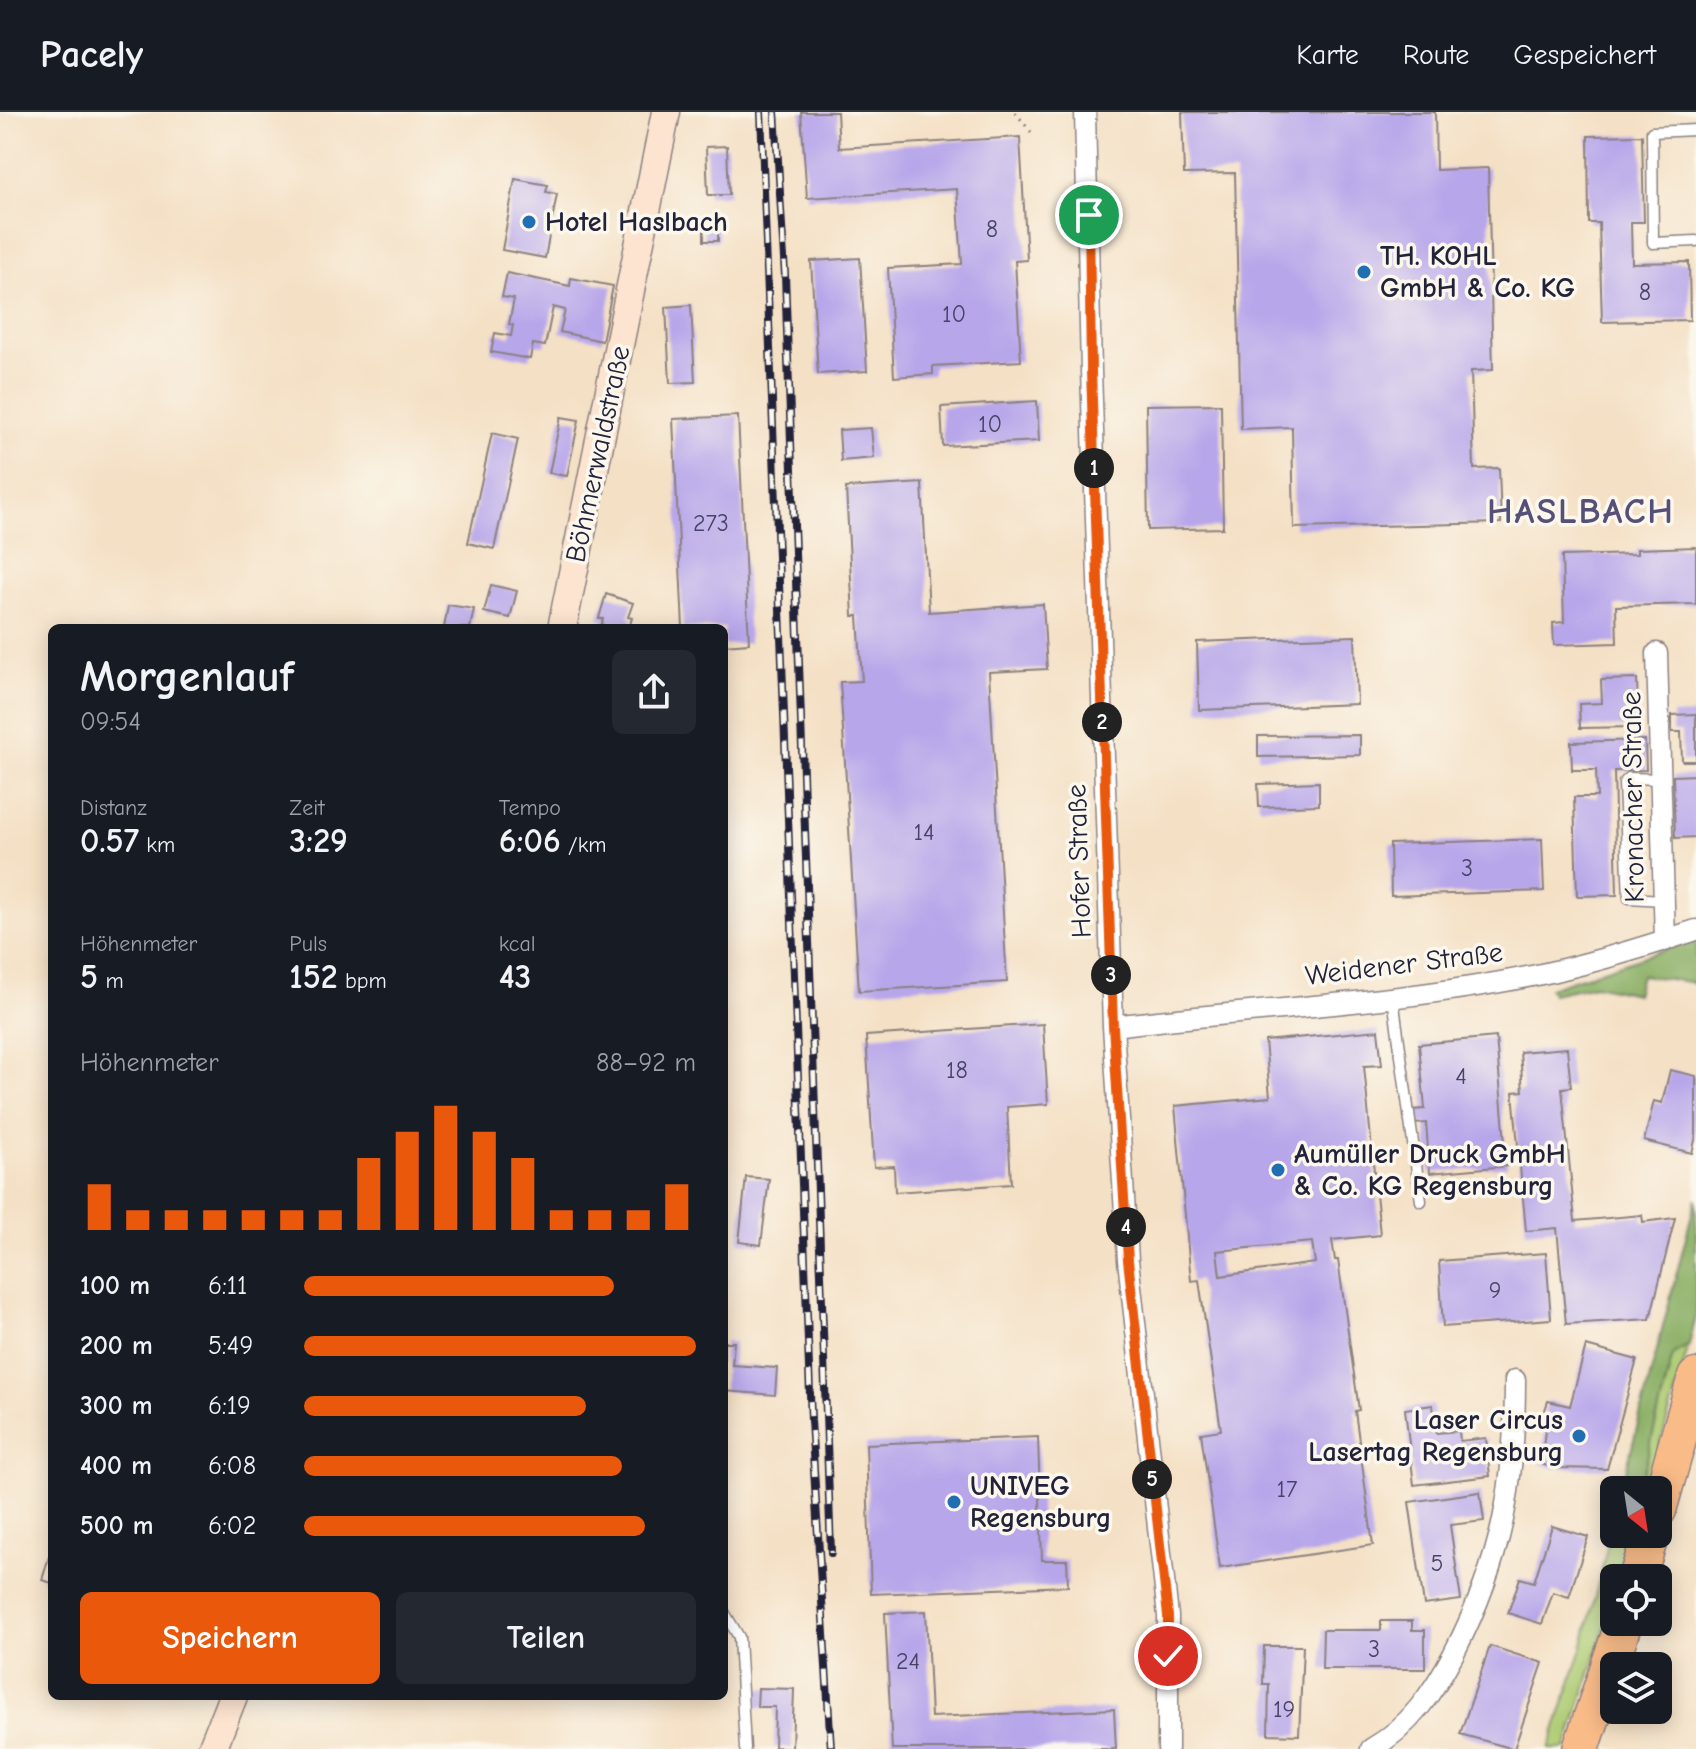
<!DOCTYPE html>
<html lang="de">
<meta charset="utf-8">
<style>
:root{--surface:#171b24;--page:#242831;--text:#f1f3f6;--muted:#9ea1a6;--line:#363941;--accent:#ea580c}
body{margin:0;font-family:"Comic Neue",sans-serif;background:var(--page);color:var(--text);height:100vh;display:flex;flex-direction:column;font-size:30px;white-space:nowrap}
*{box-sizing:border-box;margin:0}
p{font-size:26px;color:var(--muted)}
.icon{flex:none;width:44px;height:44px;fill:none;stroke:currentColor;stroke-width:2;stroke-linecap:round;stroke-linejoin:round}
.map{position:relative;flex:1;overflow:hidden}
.drawer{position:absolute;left:48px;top:512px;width:680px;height:1076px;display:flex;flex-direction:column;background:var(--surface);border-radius:12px;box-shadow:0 4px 20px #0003}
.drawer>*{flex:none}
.needle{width:52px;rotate:150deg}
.fabs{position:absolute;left:1600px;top:1364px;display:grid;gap:16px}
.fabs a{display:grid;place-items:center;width:72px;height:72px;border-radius:12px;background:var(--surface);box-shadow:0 4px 20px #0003;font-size:40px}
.pin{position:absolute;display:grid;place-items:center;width:68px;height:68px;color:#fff;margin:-34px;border:4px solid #fff;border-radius:50%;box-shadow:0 2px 8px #0007}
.km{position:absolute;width:40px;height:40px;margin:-20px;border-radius:50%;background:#222;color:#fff;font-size:22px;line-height:40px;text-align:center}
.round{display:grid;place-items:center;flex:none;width:84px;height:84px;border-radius:12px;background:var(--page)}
.summary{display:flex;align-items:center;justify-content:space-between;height:136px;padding:0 32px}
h1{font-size:44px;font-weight:800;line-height:60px}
.metrics{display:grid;grid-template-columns:repeat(3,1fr);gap:12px;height:136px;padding:8px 32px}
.metrics div{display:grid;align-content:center}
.metrics b{font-size:34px;font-weight:800}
.metrics small{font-size:22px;font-weight:400}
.metrics p{font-size:22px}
.chart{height:224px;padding:16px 32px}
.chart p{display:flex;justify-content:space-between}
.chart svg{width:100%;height:144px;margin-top:8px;stroke:var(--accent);stroke-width:6}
.cta{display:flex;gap:16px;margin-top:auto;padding:16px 32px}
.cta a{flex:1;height:92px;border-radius:12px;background:var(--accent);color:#fff;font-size:32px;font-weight:800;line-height:92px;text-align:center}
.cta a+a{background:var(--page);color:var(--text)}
ul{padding:0 32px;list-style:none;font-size:26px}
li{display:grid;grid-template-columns:128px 96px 1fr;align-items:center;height:60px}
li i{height:20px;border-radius:10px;background:var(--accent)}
header{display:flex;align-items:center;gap:48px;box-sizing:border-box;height:112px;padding:0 40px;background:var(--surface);border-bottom:2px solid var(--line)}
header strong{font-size:38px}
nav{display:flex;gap:44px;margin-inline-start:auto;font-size:28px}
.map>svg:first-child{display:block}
</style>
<header>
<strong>Pacely</strong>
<nav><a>Karte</a><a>Route</a><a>Gespeichert</a></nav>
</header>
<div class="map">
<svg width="1696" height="1637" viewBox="0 0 1696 1637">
<rect width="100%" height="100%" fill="#fbf7ec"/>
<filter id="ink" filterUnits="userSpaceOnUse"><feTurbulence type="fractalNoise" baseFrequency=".0125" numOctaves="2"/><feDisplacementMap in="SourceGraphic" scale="16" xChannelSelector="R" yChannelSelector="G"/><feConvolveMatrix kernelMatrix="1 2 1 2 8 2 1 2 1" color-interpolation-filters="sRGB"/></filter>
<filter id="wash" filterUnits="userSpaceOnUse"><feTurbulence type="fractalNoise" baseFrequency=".006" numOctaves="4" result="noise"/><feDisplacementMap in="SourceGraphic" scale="32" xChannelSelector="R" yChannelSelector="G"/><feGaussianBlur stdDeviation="1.8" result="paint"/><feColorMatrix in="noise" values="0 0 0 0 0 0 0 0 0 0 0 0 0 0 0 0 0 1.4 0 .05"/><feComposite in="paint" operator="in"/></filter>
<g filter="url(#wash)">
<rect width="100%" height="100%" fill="#f4e0c5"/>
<!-- green -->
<path fill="#acca71" stroke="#677656" stroke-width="2" d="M 1689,1233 L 1647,1378 L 1639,1378 L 1673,1242 Z
M 1614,1408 L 1614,1422 L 1634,1422 L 1620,1466 L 1614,1466 L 1614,1486 L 1566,1637 L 1549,1637 L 1582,1537 Z"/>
<!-- forest -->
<path fill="#89ae63" stroke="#56684f" stroke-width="2" d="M 1696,827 L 1696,871 L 1641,863 L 1636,882 L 1595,873 L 1552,882 L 1549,876 Z
M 1696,1086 L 1696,1205 L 1689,1233 L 1673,1242 L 1639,1378 L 1621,1378 Z"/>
<g id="blocks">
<!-- building -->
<path fill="#b7a6ea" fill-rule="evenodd" d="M 801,0 L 837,0 L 839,36 L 1020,25 L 1027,148 L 1015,149 L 1021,249 L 933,254 L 933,262 L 894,265 L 888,156 L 962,152 L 957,77 L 807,86 Z
M 1182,0 L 1435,0 L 1436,58 L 1488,56 L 1493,258 L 1471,259 L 1474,357 L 1499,356 L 1501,411 L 1294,416 L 1292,315 L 1241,317 L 1235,61 L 1184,62 Z
M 1642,23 L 1644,110 L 1631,110 L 1632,151 L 1689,150 L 1690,208 L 1602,210 L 1599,111 L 1589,111 L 1588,24 Z
M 727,34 L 729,83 L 708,83 L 706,35 Z
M 515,67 L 548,73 L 546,80 L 557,82 L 545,146 L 502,138 Z
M 704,114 L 718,114 L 718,129 L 704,129 Z
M 860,146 L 867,259 L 818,262 L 811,149 Z
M 507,161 L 570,174 L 571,166 L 613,174 L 602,229 L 560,220 L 565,198 L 553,195 L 545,234 L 533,232 L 530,247 L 491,240 L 495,221 L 511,224 L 513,213 L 509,212 L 514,187 L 502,185 Z
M 691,193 L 695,270 L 670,271 L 666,195 Z
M 1037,289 L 1039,329 L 943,334 L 941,295 Z
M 1221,292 L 1223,416 L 1148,418 L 1146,293 Z
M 738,304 L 749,531 L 724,533 L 724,516 L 683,516 L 673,307 Z
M 561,305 L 579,308 L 567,364 L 549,361 Z
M 871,316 L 874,346 L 841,349 L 839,318 Z
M 492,321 L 518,327 L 494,437 L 468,431 Z
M 922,371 L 929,500 L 1043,492 L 1047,557 L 989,560 L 1007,870 L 859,879 L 840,570 L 862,569 L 858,504 L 853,504 L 846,376 Z
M 1696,435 L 1696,492 L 1616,494 L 1617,531 L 1554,533 L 1553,511 L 1564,510 L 1562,444 L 1637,442 L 1637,437 Z
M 491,473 L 517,479 L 510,506 L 484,500 Z
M 606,482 L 633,491 L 628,505 L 632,506 L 629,516 L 601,515 L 603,507 L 599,506 Z
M 448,493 L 474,497 L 470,516 L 444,516 Z
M 1355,524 L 1357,592 L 1199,598 L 1197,530 Z
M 1637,567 L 1638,596 L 1634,596 L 1635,615 L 1580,616 L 1579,592 L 1602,591 L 1601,568 Z
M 1696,602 L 1696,649 L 1682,649 L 1681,620 L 1672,620 L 1672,603 Z
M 1360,623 L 1360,643 L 1258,645 L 1258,624 Z
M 1645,628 L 1646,658 L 1614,659 L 1617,783 L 1577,784 L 1574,685 L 1597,685 L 1596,658 L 1572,658 L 1571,630 Z
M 1696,663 L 1696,725 L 1675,726 L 1673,664 Z
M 1319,670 L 1319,693 L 1259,695 L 1258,672 Z
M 1542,727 L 1544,779 L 1391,784 L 1390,732 Z
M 1043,912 L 1048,992 L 1007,995 L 1011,1072 L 895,1080 L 894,1054 L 874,1055 L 866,924 Z
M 1378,918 L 1382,953 L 1364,954 L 1380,1123 L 1332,1128 L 1335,1148 L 1338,1148 L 1359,1298 L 1355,1299 L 1373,1433 L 1220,1456 L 1201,1321 L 1221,1318 L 1199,1168 L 1191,1169 L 1175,994 L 1270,985 L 1265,929 ZM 1312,1130 L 1315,1151 L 1220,1164 L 1217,1139 Z
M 1496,925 L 1507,1054 L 1430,1061 L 1426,1011 L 1414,1012 L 1413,998 L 1425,997 L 1419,932 Z
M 1567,936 L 1571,975 L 1562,976 L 1575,1109 L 1642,1103 L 1643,1110 L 1675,1106 L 1650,1207 L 1566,1212 L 1557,1116 L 1526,1119 L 1513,980 L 1523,979 L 1520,940 Z
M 1670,958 L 1696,964 L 1696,1024 L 1692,1041 L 1644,1029 L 1654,989 L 1662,991 Z
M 746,1065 L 769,1067 L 761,1133 L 739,1130 Z
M 1546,1141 L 1551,1207 L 1443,1215 L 1439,1149 Z
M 724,1230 L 734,1230 L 732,1253 L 777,1256 L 775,1283 L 724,1279 Z
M 1586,1234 L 1637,1248 L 1607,1357 L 1554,1356 L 1541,1352 L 1547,1302 L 1544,1301 L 1548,1289 L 1570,1294 Z
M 1433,1293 L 1436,1321 L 1459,1319 L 1460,1329 L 1486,1326 L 1490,1364 L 1414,1373 L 1405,1297 Z
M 1038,1325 L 1042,1448 L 1067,1448 L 1068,1474 L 871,1482 L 866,1332 Z
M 1480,1380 L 1484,1409 L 1450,1413 L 1461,1488 L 1424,1493 L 1409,1390 Z
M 1552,1414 L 1588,1425 L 1569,1485 L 1553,1480 L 1542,1512 L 1508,1501 L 1520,1466 L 1534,1470 Z
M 51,1438 L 52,1438 L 52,1471 L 42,1468 Z
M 926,1499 L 931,1605 L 1114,1597 L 1116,1637 L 892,1637 L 885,1501 Z
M 1381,1509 L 1412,1509 L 1412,1518 L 1425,1518 L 1425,1557 L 1322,1557 L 1323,1518 L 1381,1518 Z
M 1264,1534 L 1303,1534 L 1299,1623 L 1268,1622 L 1269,1572 L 1263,1572 Z
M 1490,1534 L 1543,1551 L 1514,1637 L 1460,1622 Z
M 758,1576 L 794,1577 L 792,1636 L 774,1635 L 775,1595 L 757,1595 Z"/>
</g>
</g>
<g filter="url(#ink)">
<use href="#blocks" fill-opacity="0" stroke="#8b8180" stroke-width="2"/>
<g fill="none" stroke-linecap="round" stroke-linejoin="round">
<!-- lane casing -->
<g stroke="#8b8180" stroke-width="13">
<path id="lane" d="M 1696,18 L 1652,20 L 1653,131 L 1696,129
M 1660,667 L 1629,666 L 1624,671 L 1629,786 L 1663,788
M 1393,886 L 1421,1089
M 724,1500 L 739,1525 L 745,1637"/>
</g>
<!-- street casing -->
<g stroke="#8b8180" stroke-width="23">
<path id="street" d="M 1085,0 L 1091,259 L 1113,914 L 1128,1148 L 1168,1504 L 1168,1637
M 1657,541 L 1665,829
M 1113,914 C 1252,897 1394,892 1532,864 C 1587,853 1642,836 1696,818
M 1371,1637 C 1410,1615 1433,1580 1454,1541 C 1503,1445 1515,1374 1515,1268"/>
</g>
<!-- secondary casing -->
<g stroke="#8b8180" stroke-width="31">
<path id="secondary" d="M 562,516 L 666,0
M 212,1637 L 233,1584"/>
</g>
<!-- highway casing -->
<g stroke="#8b8180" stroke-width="39">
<path id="highway" d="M 1658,1398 L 1696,1265
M 1637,1466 L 1651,1422
M 1581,1637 L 1624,1510"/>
</g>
<!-- path -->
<path stroke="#8b8180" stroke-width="3" stroke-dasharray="2 6" stroke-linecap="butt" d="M 1015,0 L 1031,20"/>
<!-- lane -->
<use href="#lane" stroke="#fff" stroke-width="10"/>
<!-- street -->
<use href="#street" stroke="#fff" stroke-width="20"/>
<!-- secondary -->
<use href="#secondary" stroke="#fde4d0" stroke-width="28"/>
<!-- highway -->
<use href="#highway" stroke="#f9bc89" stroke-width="36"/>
<!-- rail casing -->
<g stroke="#22223b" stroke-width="8">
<path id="rail" d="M 761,0 L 811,1308 L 831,1637
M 775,0 L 785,163 L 831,1441"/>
</g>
<!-- rail -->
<use href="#rail" stroke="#fbf7ec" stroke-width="5" stroke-dasharray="15" stroke-linecap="butt"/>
</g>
</g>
<g fill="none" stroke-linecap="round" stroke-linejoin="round" filter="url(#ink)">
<!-- route casing -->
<g stroke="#fff" stroke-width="16">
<path id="route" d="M 1089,103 L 1091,259 L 1113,914 L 1128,1148 L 1168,1504 L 1168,1544"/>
</g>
<!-- route -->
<use href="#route" stroke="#ea580c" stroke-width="10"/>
</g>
<!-- markers -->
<g fill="#1f6fb2" stroke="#fbf7ec" stroke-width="3">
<circle cx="529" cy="110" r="8"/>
<circle cx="1364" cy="160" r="8"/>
<circle cx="1278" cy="1058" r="8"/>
<circle cx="1579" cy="1324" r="8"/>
<circle cx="954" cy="1390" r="8"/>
</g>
<g text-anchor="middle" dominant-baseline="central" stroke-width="7" stroke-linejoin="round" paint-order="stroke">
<!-- number labels -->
<g font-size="24" fill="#474367">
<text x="992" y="117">8</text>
<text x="1645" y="180">8</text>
<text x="954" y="202">10</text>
<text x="990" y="312">10</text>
<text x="711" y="411">273</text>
<text x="924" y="720">14</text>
<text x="1467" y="756">3</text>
<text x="957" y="958">18</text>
<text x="1461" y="964">4</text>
<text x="1495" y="1178">9</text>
<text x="1287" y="1377">17</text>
<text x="1437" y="1451">5</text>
<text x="1374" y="1537">3</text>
<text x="908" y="1549">24</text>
<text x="1284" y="1597">19</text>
</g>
<!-- poi labels -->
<g font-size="28" font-weight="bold" fill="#22223b" stroke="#fbf7ec" text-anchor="start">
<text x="545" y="110">Hotel Haslbach</text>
<text x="1380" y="144">TH. KOHL<tspan x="1380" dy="32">GmbH &amp; Co. KG</tspan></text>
<text x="1294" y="1042">Aumüller Druck GmbH<tspan x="1294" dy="32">&amp; Co. KG Regensburg</tspan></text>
<text x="1563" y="1308" text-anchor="end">Laser Circus<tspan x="1563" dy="32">Lasertag Regensburg</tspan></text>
<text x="970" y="1374">UNIVEG<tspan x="970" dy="32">Regensburg</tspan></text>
</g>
<!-- street labels -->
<g font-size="28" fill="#22223b" stroke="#fbf7ec">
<text transform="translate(598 342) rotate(-78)">Böhmerwaldstraße</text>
<text transform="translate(1633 685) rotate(-91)">Kronacher Straße</text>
<text transform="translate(1079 749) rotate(-92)">Hofer Straße</text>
<text transform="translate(1404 852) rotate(-7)">Weidener Straße</text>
</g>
<!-- district labels -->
<g font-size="36" font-weight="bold" letter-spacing="2" fill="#565078" stroke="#fbf7ec">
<text x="1581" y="399">HASLBACH</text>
</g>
</g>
</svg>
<div class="fabs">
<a><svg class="needle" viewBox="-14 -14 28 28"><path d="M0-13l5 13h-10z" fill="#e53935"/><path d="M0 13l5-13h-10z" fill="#9ea1a6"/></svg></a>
<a><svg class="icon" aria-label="locate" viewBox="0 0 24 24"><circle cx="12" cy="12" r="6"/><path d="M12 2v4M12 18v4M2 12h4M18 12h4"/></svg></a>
<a><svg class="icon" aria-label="layers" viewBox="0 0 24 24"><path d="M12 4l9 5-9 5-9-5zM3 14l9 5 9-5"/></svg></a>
</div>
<div class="pin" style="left:1089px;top:103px;background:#1e9e55"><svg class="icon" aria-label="arrive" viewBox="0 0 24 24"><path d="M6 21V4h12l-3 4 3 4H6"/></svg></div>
<div class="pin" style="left:1168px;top:1544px;background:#d93025"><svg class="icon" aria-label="check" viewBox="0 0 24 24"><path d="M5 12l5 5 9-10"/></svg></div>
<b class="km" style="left:1094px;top:356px">1</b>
<b class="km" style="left:1102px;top:610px">2</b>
<b class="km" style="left:1111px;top:863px">3</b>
<b class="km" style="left:1126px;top:1115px">4</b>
<b class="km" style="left:1152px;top:1367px">5</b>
<section class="drawer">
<div class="summary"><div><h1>Morgenlauf</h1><p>09:54</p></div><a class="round"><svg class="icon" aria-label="share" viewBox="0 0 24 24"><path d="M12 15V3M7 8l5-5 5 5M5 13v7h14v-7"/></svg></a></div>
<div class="metrics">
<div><p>Distanz</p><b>0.57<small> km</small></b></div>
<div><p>Zeit</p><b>3:29</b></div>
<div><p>Tempo</p><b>6:06<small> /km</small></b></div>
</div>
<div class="metrics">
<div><p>Höhenmeter</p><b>5<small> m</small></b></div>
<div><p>Puls</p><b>152<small> bpm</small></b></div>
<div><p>kcal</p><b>43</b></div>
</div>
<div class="chart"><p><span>Höhenmeter</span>88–92 m</p>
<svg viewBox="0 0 160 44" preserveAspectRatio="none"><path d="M5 44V30M15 44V38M25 44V38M35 44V38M45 44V38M55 44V38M65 44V38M75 44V22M85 44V14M95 44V6M105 44V14M115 44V22M125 44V38M135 44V38M145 44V38M155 44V30"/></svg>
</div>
<ul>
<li><b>100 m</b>6:11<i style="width:79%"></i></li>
<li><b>200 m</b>5:49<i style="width:100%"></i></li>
<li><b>300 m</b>6:19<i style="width:72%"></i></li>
<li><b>400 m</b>6:08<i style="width:81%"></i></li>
<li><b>500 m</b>6:02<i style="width:87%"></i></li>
</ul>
<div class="cta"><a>Speichern</a><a>Teilen</a></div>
</section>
</div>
